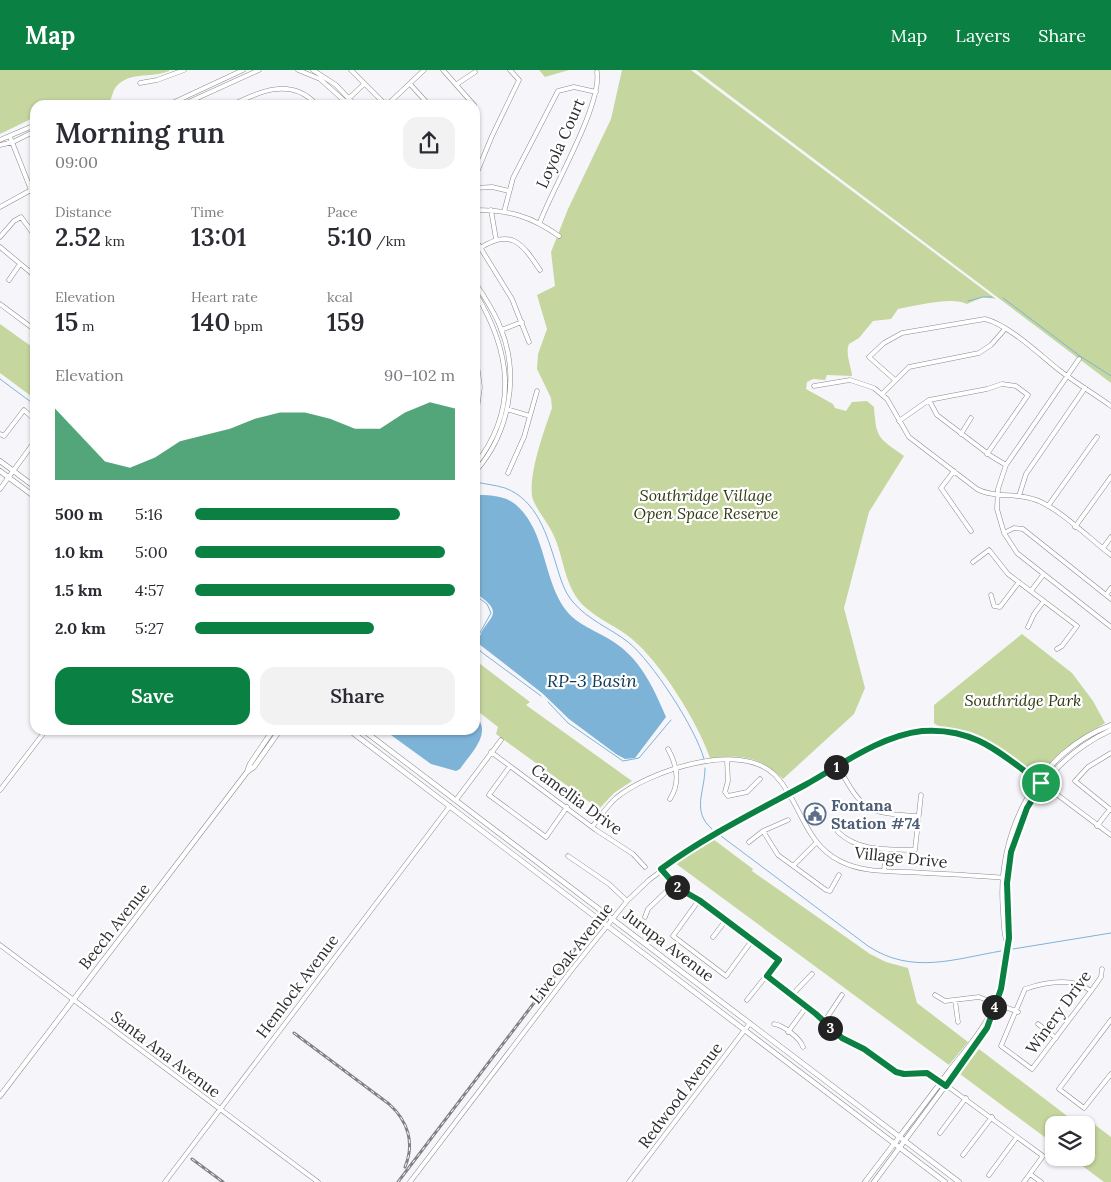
<!DOCTYPE html>
<meta charset="utf-8">
<style>
:root{--surface:#fff;--page:#f2f2f3;--text:#2b2b33;--muted:#7c7c81;--accent:#0b8043}
body{margin:0;font-family:Lora,serif;background:var(--page);color:var(--text);height:100vh;display:flex;flex-direction:column;font-size:19px;white-space:nowrap}
*{box-sizing:border-box;margin:0}
p{font-size:16px;color:var(--muted)}
.icon{flex:none;width:28px;height:28px;fill:none;stroke:currentColor;stroke-width:2;stroke-linecap:round;stroke-linejoin:round}
.map{position:relative;flex:1;overflow:hidden}
.sheet{position:absolute;left:30px;top:30px;width:450px;height:635px;display:flex;flex-direction:column;background:var(--surface);border-radius:15px;box-shadow:0 1px 4px #0004}
.sheet>*{flex:none}
.fabs{position:absolute;left:1045px;top:1046px;display:grid;gap:10px}
.fabs a{display:grid;place-items:center;width:50px;height:50px;border-radius:10px;background:var(--surface);box-shadow:0 1px 4px #0004;font-size:25px}
.pin{position:absolute;display:grid;place-items:center;width:42px;height:42px;color:#fff;margin:-21px;border:2px solid #fff;border-radius:50%;box-shadow:0 1px 5px #0007}
.km{position:absolute;width:25px;height:25px;margin:-12px;border-radius:50%;background:#222;color:#fff;font-size:14px;line-height:25px;text-align:center}
.round{display:grid;place-items:center;flex:none;width:52px;height:52px;border-radius:15px;background:var(--page)}
.overview{display:flex;align-items:center;justify-content:space-between;height:85px;padding:0 25px}
h1{font-size:28px;font-weight:600;line-height:38px}
.stats{display:grid;grid-template-columns:repeat(3,1fr);gap:8px;height:85px;padding:5px 25px}
.stats div{display:grid;align-content:center}
.stats b{font-size:25px;font-weight:600}
.stats small{font-size:14px;font-weight:400}
.stats p{font-size:14px}
.chart{height:140px;padding:10px 25px}
.chart p{display:flex;justify-content:space-between}
.chart svg{width:100%;height:90px;margin-top:5px;fill:var(--accent);opacity:.7}
.cta{display:flex;gap:10px;margin-top:auto;padding:10px 25px}
.cta a{flex:1;height:58px;border-radius:15px;background:var(--accent);color:#fff;font-size:20px;font-weight:600;line-height:58px;text-align:center}
.cta a+a{background:var(--page);color:var(--text)}
ul{padding:0 25px;list-style:none;font-size:16px}
li{display:grid;grid-template-columns:80px 60px 1fr;align-items:center;height:38px}
li i{height:12px;border-radius:6px;background:var(--accent)}
header{display:flex;align-items:center;gap:30px;box-sizing:border-box;height:70px;padding:0 25px;background:var(--accent);color:#fff}
header strong{font-size:24px}
nav{display:flex;gap:28px;margin-inline-start:auto;font-size:18px}
.map>svg:first-child{display:block}
</style>
<header>
<strong>Map</strong>
<nav><a>Map</a><a>Layers</a><a>Share</a></nav>
</header>
<div class="map">
<svg width="1111" height="1112" viewBox="0 0 1111 1112">
<rect width="100%" height="100%" fill="#f6f6fa"/>
<!-- green -->
<path fill="#c6d69f" d="M 0,0 L 169,0 L 169,1 C 151,9 126,0 114,20 C 112,25 111,30 108,35 L 35,35 L 35,47 L 0,64 Z
M 539,0 L 569,0 L 545,7 Z
M 622,0 L 691,0 L 996,229 L 983,227 L 967,234 C 952,226 915,236 898,239 L 891,249 L 873,251 L 859,268 L 849,274 C 845,284 851,295 852,306 L 827,305 L 825,310 L 813,309 L 807,312 L 806,319 L 833,334 L 835,338 L 846,341 L 852,332 L 867,331 L 874,337 C 876,369 879,368 904,386 L 869,442 L 844,538 L 865,618 L 854,644 L 783,709 C 761,686 740,685 710,688 C 698,653 661,593 632,569 C 618,557 599,550 585,537 C 563,517 565,487 552,462 C 548,453 533,435 532,426 C 529,402 544,361 552,338 L 551,328 L 537,299 L 538,284 L 547,259 L 537,225 L 555,216 L 551,182 L 568,139 L 611,49 Z
M 696,0 L 1111,0 L 1111,313 Z
M 0,254 L 35,279 L 35,329 L 0,303 Z
M 1022,564 L 1072,603 L 1093,631 L 1105,653 L 1066,678 L 1040,705 L 1037,705 C 1016,689 996,672 971,662 C 962,659 939,659 934,653 L 934,635 Z
M 475,590 L 530,632 L 526,635 L 632,711 L 614,723 L 599,739 L 496,664 L 498,657 L 475,639 Z
M 713,769 L 753,799 L 752,801 L 870,884 L 886,892 L 908,898 L 917,933 L 968,972 L 949,995 L 675,793 Z
M 979,979 L 1079,1055 L 1054,1055 L 1054,1074 L 960,1004 Z
M 1094,1054 L 1111,1067 L 1111,1112 L 1104,1112 L 1072,1088 L 1086,1088 L 1086,1061 L 1088,1062 Z"/>
<!-- water -->
<path fill="#7eb3d8" d="M 475,425 C 488,425 504,425 515,434 C 544,458 543,502 561,533 C 574,556 598,560 618,575 C 642,592 655,621 666,647 L 635,688 L 625,689 L 616,684 L 569,649 L 542,623 L 479,574 C 479,548 513,547 475,523 Z
M 475,646 C 494,662 470,684 460,699 L 456,701 L 431,694 L 384,660 L 475,660 Z"/>
<g fill="none" stroke-linecap="round" stroke-linejoin="round">
<!-- stream -->
<path stroke="#7eb3d8" stroke-width="1" d="M 1003,228 L 1080,286 L 1111,306
M 968,231 L 983,227 L 992,227
M 0,309 L 35,335
M 475,412 C 485,414 495,415 505,418 C 537,430 547,465 556,494 C 560,507 564,522 573,532 C 588,550 610,558 628,572 C 652,591 696,659 704,689
M 475,525 L 487,534 L 491,543 L 476,570 L 480,581 L 541,626
M 548,632 L 568,653 L 623,691 L 639,688 L 671,650
M 705,698 C 705,722 691,741 712,759
M 721,766 L 868,876 C 912,905 954,889 1001,881
M 1013,879 L 1111,863"/>
<!-- minor casing -->
<g stroke="#8b8b8f" stroke-width="5">
<path id="minor" d="M 298,0 L 320,9 L 349,35
M 313,0 L 336,15 L 355,35
M 351,0 L 386,35
M 443,0 L 474,35
M 140,13 L 157,10 L 184,0
M 410,14 L 429,35
M 457,14 L 475,2
M 168,35 L 243,0
M 182,35 L 259,0
M 232,35 C 258,22 290,7 315,33 L 312,35
M 342,35 L 364,14
M 387,35 L 424,0
M 10,67 L 35,130
M 0,70 L 35,55
M 0,75 L 13,72 L 35,61
M 475,107 L 492,66 L 519,10 L 510,0
M 475,118 L 492,117 L 509,121
M 0,137 L 31,120
M 475,140 C 509,140 531,146 559,166
M 491,140 L 496,169
M 504,142 L 513,108 L 558,21 L 574,17 L 596,22
M 540,152 C 553,117 602,35 597,2
M 0,167 L 14,151 L 21,147 L 35,166
M 475,169 L 512,229 L 529,272
M 0,177 L 35,206
M 480,178 C 512,157 523,175 540,200
M 9,210 L 20,194
M 475,212 C 484,227 495,242 501,259 C 520,307 509,364 475,402
M 475,222 C 510,280 520,338 475,395
M 0,234 L 35,260
M 501,260 L 522,252
M 475,280 L 480,317 L 475,354
M 1079,289 L 1006,395 L 998,419 L 997,439 L 1004,463 L 1017,483 L 1111,557
M 895,310 L 869,287 L 884,273 L 902,263 L 985,249 C 1009,255 1040,285 1059,300 C 1076,313 1094,324 1111,336
M 814,316 L 850,310 L 874,318 L 887,329 L 909,367 L 977,419 C 993,428 1016,423 1033,429 C 1056,435 1091,470 1111,485
M 882,324 L 909,297 L 979,283 L 991,275 L 1005,259
M 929,330 L 937,345 L 991,386 L 1006,395
M 507,339 L 530,346
M 899,351 L 929,330 L 987,319 L 1002,314 L 1016,316 L 1028,325 L 987,384
M 0,364 L 4,366 L 24,340 L 35,350
M 961,364 L 971,348
M 954,401 L 941,418 L 971,461
M 508,403 L 524,367 L 537,321
M 0,419 L 35,371
M 1019,426 L 1026,404 L 1085,318
M 1048,436 L 1097,367
M 1075,457 L 1111,407
M 1004,463 L 1014,458 L 1023,459 L 1111,529
M 1103,478 L 1111,467
M 973,492 L 989,480 L 1008,504 L 1077,556 L 1062,576 L 1057,579
M 1031,521 L 1043,505
M 991,525 L 994,536 L 1000,537 L 1019,512
M 1106,525 L 1111,518
M 1028,557 L 1034,544 L 1044,531
M 668,679 C 677,695 681,712 670,729
M 491,682 L 596,760 L 633,784 L 645,797
M 1111,683 L 1088,697 L 1075,711 L 1111,740
M 727,690 L 728,711 L 725,722 L 728,726 L 747,722 L 760,709
M 510,696 L 489,725 L 546,767 L 567,737
M 838,696 C 863,742 867,743 918,746
M 0,720 L 46,660
M 456,730 L 501,670
M 1097,756 L 1110,739
M 592,757 C 600,747 607,736 616,728 C 649,701 740,670 775,705 C 801,732 804,773 840,791 C 861,802 885,801 907,802 C 940,804 973,805 1006,808
M 763,761 L 778,785 L 826,820 L 830,821 L 839,805
M 838,762 C 859,782 888,779 915,780 L 921,725
M 749,772 L 763,761 L 788,750
M 568,786 L 609,814 L 627,831
M 793,796 L 816,773
M 661,799 L 678,818 L 699,830 L 779,890 L 747,930
M 884,801 L 886,779
M 699,830 L 673,866 L 726,906 L 753,869
M 645,847 L 648,839 L 674,814
M 713,867 L 726,850
M 0,875 L 318,1112
M 767,906 L 816,944 L 842,968 L 868,982 L 896,1002 L 904,1004 L 925,1003 L 932,1005 L 1043,1086 L 1024,1112
M 1091,921 C 1073,907 1046,912 1025,919 L 1001,976 L 1032,999 L 1091,921 L 1101,907 L 1102,899
M 792,925 L 812,904
M 935,925 L 945,931 L 979,927 L 1018,942
M 955,930 L 958,952
M 1111,950 L 1059,1019 L 1084,1038 L 1111,1004
M 824,952 L 842,925
M 774,954 C 783,955 800,968 803,977
M 1038,954 L 1056,968
M 788,962 L 807,936
M 940,1063 L 966,1028
M 963,1085 L 992,1047
M 1030,1104 L 1041,1112
M 989,1105 L 1017,1067
M 165,1112 L 450,736
M 410,1112 L 570,902 L 627,831 L 649,810 L 696,775 L 879,675 C 917,657 958,656 995,678 L 1111,765
M 629,1112 L 750,953"/>
</g>
<!-- major casing -->
<g stroke="#8b8b8f" stroke-width="5.5">
<path id="major" d="M 0,391 L 35,417
M 0,401 L 35,427
M 349,660 L 945,1112
M 363,660 L 959,1112
M 247,702 L 250,694 L 273,660
M 1007,872 C 1003,862 1004,848 1003,838 C 997,762 1038,682 1111,655
M 0,1026 L 247,702 L 254,697 L 280,660
M 865,1112 C 893,1075 922,1038 950,1000 C 966,980 984,959 995,935 C 1013,896 1005,853 1007,812 C 1011,745 1051,688 1111,660
M 874,1112 L 974,977 L 987,958 L 989,948"/>
</g>
<!-- minor -->
<use href="#minor" stroke="#fff" stroke-width="4"/>
<!-- major -->
<use href="#major" stroke="#fff" stroke-width="4.5"/>
<!-- rail casing -->
<g stroke="#818184" stroke-width="3">
<path id="rail" d="M 294,963 L 389,1034 C 408,1051 415,1073 405,1097
M 192,1089 L 223,1112
M 398,1112 L 575,879"/>
</g>
<!-- rail -->
<use href="#rail" stroke="#fff" stroke-width="1" stroke-dasharray="4" stroke-linecap="butt"/>
</g>
<g fill="none" stroke-linecap="round" stroke-linejoin="round">
<!-- route casing -->
<g stroke="#fff" stroke-width="10">
<path id="route" d="M 922,661 C 976,657 1002,685 1042,714 L 1027,738 L 1011,782 L 1007,813 L 1009,868 L 1001,919 L 987,958 L 946,1016 L 927,1003 L 904,1004 L 896,1002 L 864,979 L 842,968 L 816,944 L 767,906 L 779,890 L 699,830 L 678,818 L 661,799 C 706,766 757,741 805,715 C 841,695 880,666 922,661 Z"/>
</g>
<!-- route -->
<use href="#route" stroke="#0b8043" stroke-width="6"/>
</g>
<!-- icons -->
<defs>
<g id="civic-ring" transform="scale(1.125)"><circle r="9.5" fill="#fff" stroke="#5c6f8a" stroke-width="1.5"/><path d="M-.6-6.5H3V-4.5H.6V-3L4-1V1h2V6H-6V1h2V-1L-.6-3ZM-1.2 2.5V6h2.4V2.5Z" fill="#5c6f8a"/></g>
</defs>
<g fill-rule="evenodd">
<use href="#civic-ring" x="815" y="744"/>
</g>
<g text-anchor="middle" dominant-baseline="central" stroke-width="4.5" stroke-linejoin="round" paint-order="stroke">
<!-- street labels -->
<g font-size="16" fill="#2c2d2e" stroke="#fff">
<text transform="translate(560 73) rotate(-66)">Loyola Court</text>
<text transform="translate(577 729) rotate(36)">Camellia Drive</text>
<text transform="translate(901 787) rotate(6)">Village Drive</text>
<text transform="translate(114 856) rotate(-52)">Beech Avenue</text>
<text transform="translate(669 875) rotate(37)">Jurupa Avenue</text>
<text transform="translate(571 883) rotate(-52)">Live Oak Avenue</text>
<text transform="translate(297 916) rotate(-53)">Hemlock Avenue</text>
<text transform="translate(1058 942) rotate(-54)">Winery Drive</text>
<text transform="translate(166 984) rotate(37)">Santa Ana Avenue</text>
<text transform="translate(680 1025) rotate(-53)">Redwood Avenue</text>
</g>
<!-- park labels -->
<g font-size="16" font-style="italic" fill="#303a10" stroke="#fff">
<text x="706" y="425">Southridge Village<tspan x="706" dy="18">Open Space Reserve</tspan></text>
<text x="1023" y="630">Southridge Park</text>
</g>
<!-- service labels -->
<g font-size="16" font-weight="bold" fill="#4e5e75" stroke="#fff" text-anchor="start">
<text x="831" y="735">Fontana<tspan x="831" dy="18">Station #74</tspan></text>
</g>
<!-- water labels -->
<g font-size="18" font-style="italic" fill="#0f3a54" stroke="#fff">
<text x="592" y="610">RP-3 Basin</text>
</g>
</g>
</svg>
<div class="fabs">
<a><svg class="icon" aria-label="layers" viewBox="0 0 24 24"><path d="M12 4l9 5-9 5-9-5zM3 14l9 5 9-5"/></svg></a>
</div>
<div class="pin" style="left:1041px;top:713px;background:#1e9e55"><svg class="icon" aria-label="arrive" viewBox="0 0 24 24"><path d="M6 21V4h12l-3 4 3 4H6"/></svg></div>
<b class="km" style="left:836px;top:697px">1</b>
<b class="km" style="left:677px;top:817px">2</b>
<b class="km" style="left:830px;top:958px">3</b>
<b class="km" style="left:994px;top:937px">4</b>
<section class="sheet">
<div class="overview"><div><h1>Morning run</h1><p>09:00</p></div><a class="round"><svg class="icon" aria-label="share" viewBox="0 0 24 24"><path d="M12 15V3M7 8l5-5 5 5M5 13v7h14v-7"/></svg></a></div>
<div class="stats">
<div><p>Distance</p><b>2.52<small> km</small></b></div>
<div><p>Time</p><b>13:01</b></div>
<div><p>Pace</p><b>5:10<small> /km</small></b></div>
</div>
<div class="stats">
<div><p>Elevation</p><b>15<small> m</small></b></div>
<div><p>Heart rate</p><b>140<small> bpm</small></b></div>
<div><p>kcal</p><b>159</b></div>
</div>
<div class="chart"><p><span>Elevation</span>90–102 m</p>
<svg viewBox="0 0 160 44" preserveAspectRatio="none"><path d="M0 44V9L10 22L20 35L30 38L40 33L50 25L60 22L70 19L80 14L90 11L100 11L110 14L120 19L130 19L140 11L150 6L160 9V44z"/></svg>
</div>
<ul>
<li><b>500 m</b>5:16<i style="width:79%"></i></li>
<li><b>1.0 km</b>5:00<i style="width:96%"></i></li>
<li><b>1.5 km</b>4:57<i style="width:100%"></i></li>
<li><b>2.0 km</b>5:27<i style="width:69%"></i></li>
</ul>
<div class="cta"><a>Save</a><a>Share</a></div>
</section>
</div>
